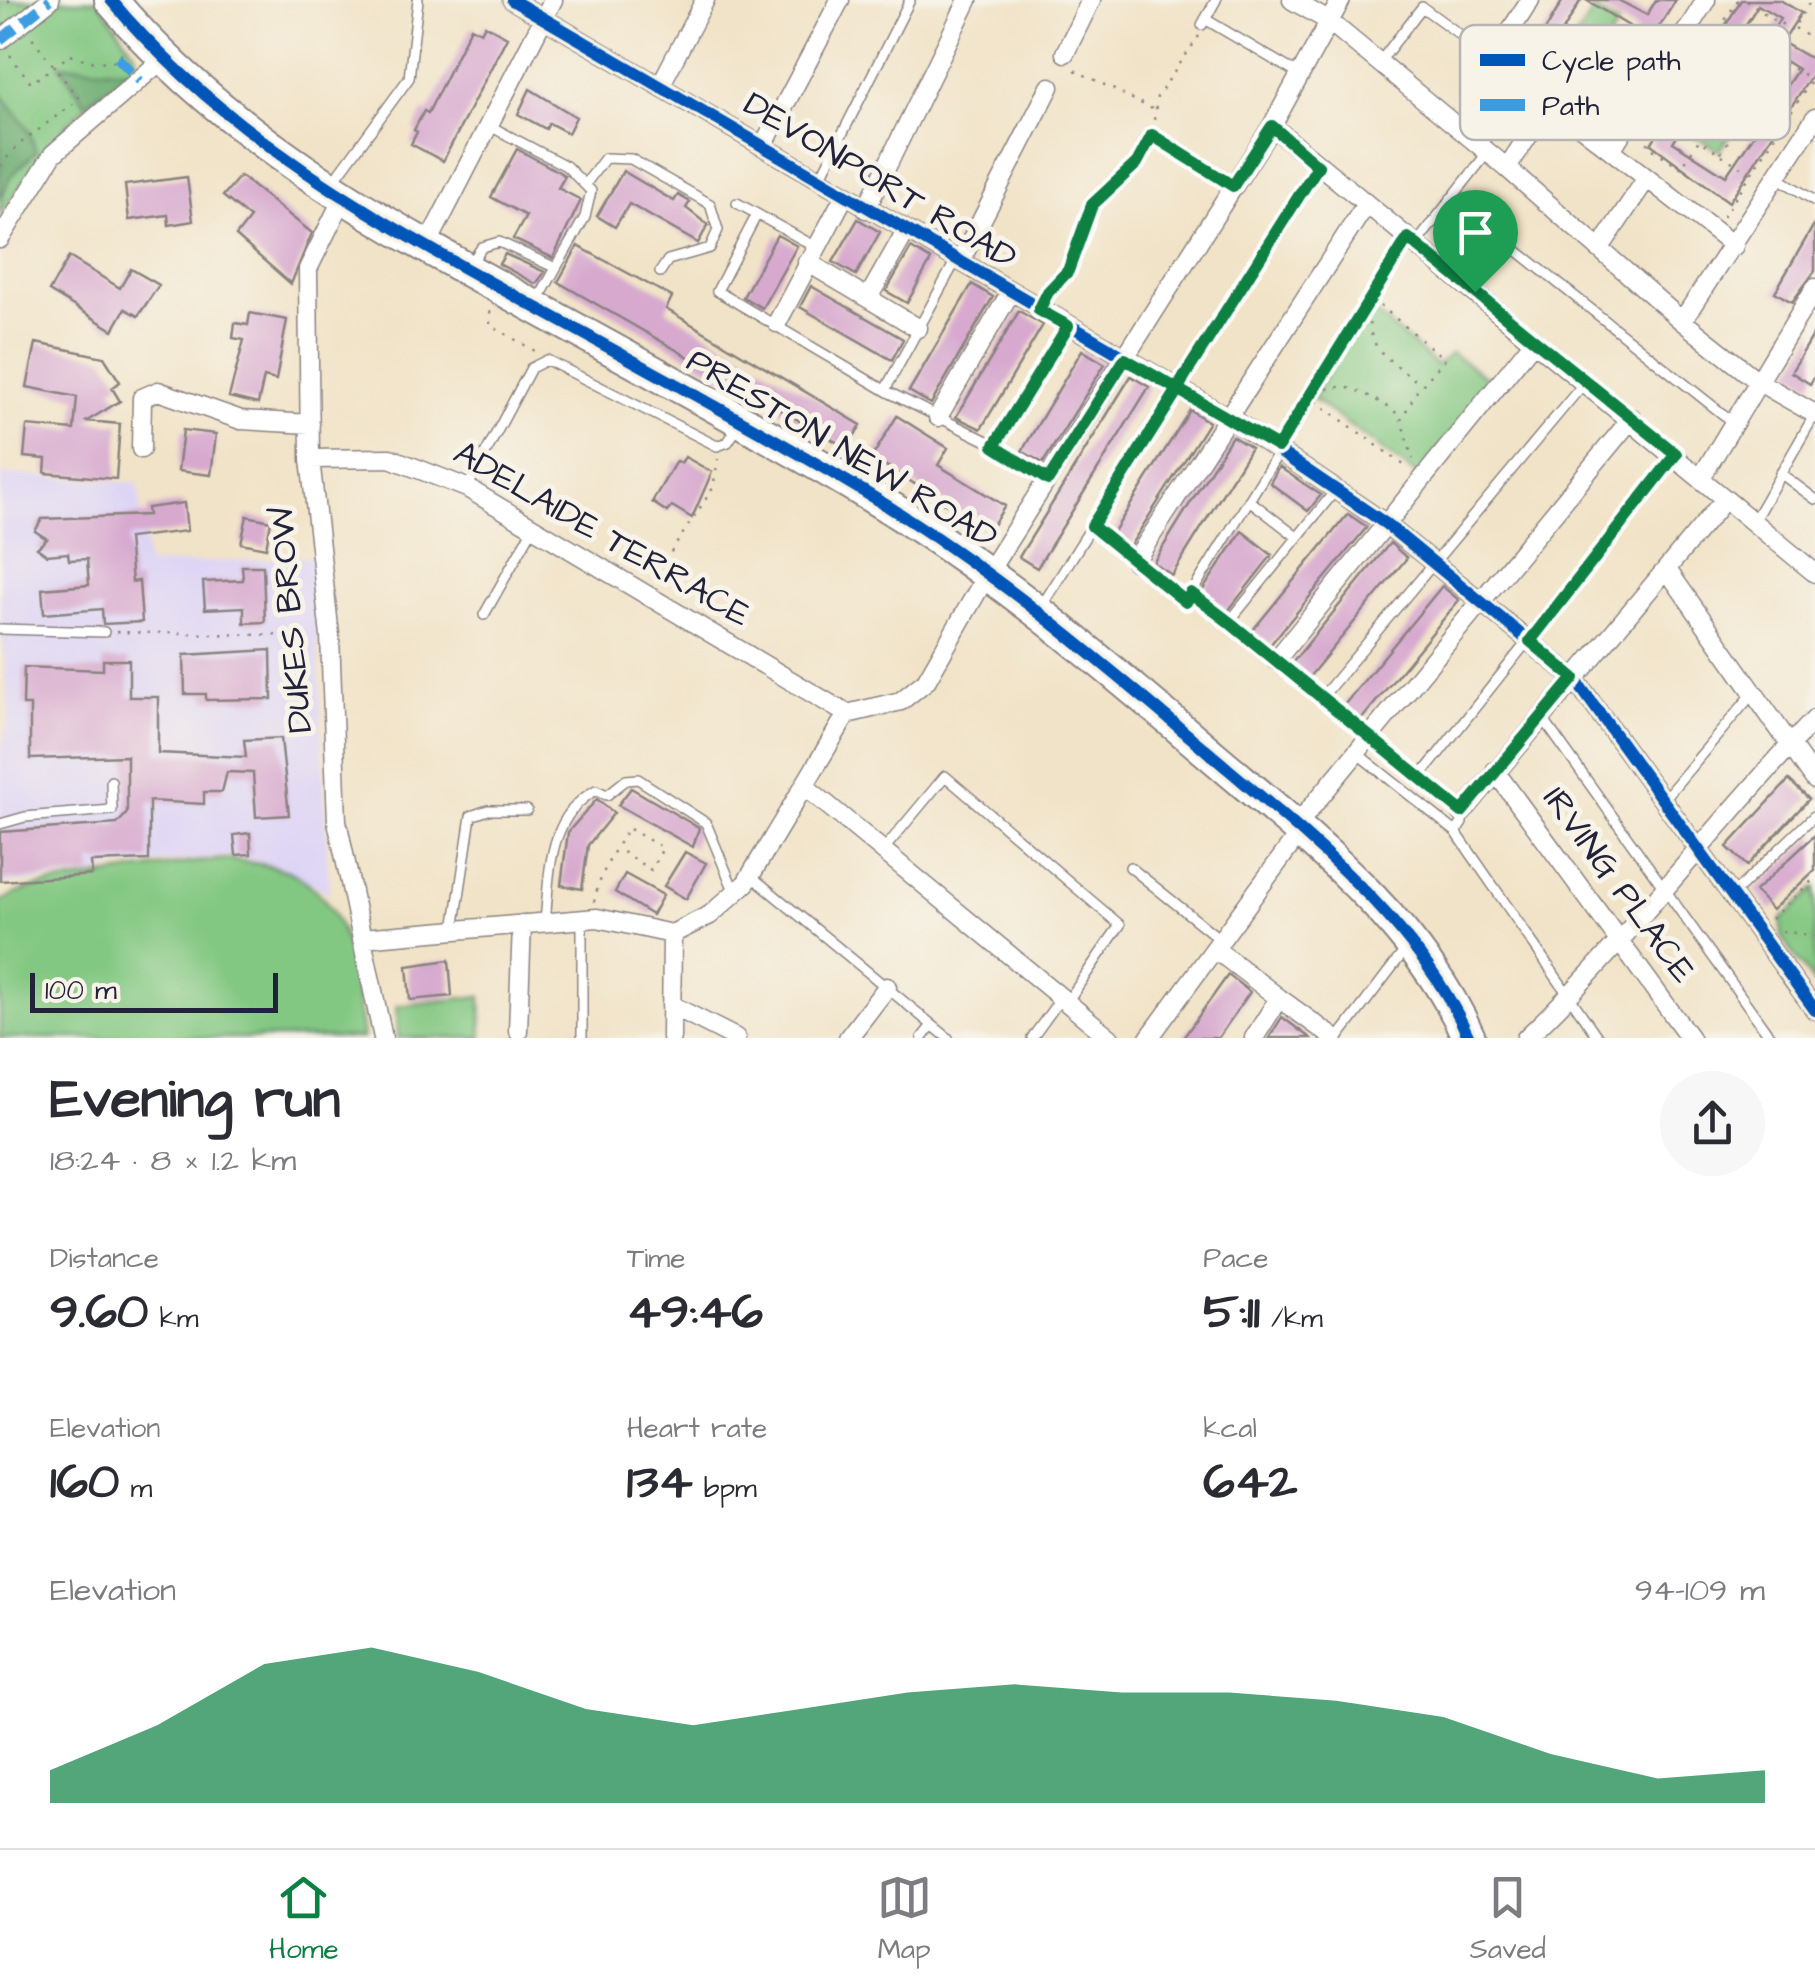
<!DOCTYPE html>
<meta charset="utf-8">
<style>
:root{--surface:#fff;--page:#f7f7f7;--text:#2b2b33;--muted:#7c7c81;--line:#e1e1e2;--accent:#0b8043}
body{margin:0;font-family:"Architects Daughter",sans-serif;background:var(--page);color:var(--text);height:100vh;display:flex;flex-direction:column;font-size:38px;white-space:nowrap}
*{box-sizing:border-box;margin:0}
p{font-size:32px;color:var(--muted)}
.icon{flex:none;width:55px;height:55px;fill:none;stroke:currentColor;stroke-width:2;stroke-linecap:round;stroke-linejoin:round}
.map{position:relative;height:1038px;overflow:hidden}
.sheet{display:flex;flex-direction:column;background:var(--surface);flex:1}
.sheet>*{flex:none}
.scale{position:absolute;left:30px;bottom:25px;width:248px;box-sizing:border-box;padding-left:10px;border:5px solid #22223b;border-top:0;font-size:28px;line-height:35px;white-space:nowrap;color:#22223b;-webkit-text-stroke:8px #f7f3e8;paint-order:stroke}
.pin{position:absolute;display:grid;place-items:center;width:85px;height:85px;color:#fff;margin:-102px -42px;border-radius:50% 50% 50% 0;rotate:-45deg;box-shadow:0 0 10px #0007}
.pin .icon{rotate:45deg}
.round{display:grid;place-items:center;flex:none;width:105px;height:105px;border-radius:52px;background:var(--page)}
.head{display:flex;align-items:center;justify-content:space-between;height:170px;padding:0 50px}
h1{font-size:55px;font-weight:700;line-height:75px}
.stats{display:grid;grid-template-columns:repeat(3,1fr);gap:15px;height:170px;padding:10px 50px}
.stats div{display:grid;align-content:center}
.stats b{font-size:50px;font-weight:700}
.stats small{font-size:28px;font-weight:400}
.stats p{font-size:28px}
.chart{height:280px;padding:20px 50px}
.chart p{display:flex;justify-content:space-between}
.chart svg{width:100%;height:180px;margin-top:10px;fill:var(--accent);opacity:.7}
.tabs{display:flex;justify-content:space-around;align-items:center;height:140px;border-top:2px solid var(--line);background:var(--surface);font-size:28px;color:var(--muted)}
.tabs a{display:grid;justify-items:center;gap:5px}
.tabs .current{color:var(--accent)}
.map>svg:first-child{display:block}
</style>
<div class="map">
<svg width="1815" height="1038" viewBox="0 0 1815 1038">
<rect width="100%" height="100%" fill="#f7f3e8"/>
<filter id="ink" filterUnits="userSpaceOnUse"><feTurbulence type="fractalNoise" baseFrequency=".01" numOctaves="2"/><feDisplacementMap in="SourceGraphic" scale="20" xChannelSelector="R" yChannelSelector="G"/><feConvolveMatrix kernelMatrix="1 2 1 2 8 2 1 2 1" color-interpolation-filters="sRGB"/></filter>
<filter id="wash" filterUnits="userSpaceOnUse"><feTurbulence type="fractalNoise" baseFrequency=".0048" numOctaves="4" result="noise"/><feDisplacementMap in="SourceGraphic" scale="40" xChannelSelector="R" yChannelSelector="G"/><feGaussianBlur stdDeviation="2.25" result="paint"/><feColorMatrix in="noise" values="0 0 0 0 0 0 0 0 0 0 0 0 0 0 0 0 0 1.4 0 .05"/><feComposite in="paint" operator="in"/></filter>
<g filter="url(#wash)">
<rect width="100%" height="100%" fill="#f1e3c7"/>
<!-- built -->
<path fill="#ded5f5" d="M 0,474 L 138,483 L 148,565 L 314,557 L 329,893 L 279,866 L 232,856 L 111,867 L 93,876 L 0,884 L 0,756 L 9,714 L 0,608 Z"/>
<!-- green -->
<path fill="#83c882" stroke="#52755e" stroke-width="2.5" d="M 0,0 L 98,0 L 135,53 L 137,67 C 123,85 106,91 88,105 C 53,135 27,178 0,214 Z
M 1594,10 L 1618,25 L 1602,52 L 1577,36 Z
M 1711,109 L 1736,125 L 1720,151 L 1695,136 Z
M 1366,305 L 1436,365 L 1452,353 L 1492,381 L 1418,476 L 1313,399 Z
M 229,859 C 251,863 279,865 298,876 C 351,908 355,983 363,1038 L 0,1038 L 0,902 C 33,882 61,884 97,877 C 142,869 184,862 229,859 Z
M 1815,888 L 1815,984 L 1782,938 L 1781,920 Z
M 481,996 L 482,1038 L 398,1038 L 397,1006 Z"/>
<!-- forest -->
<path fill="#6aac70" stroke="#466756" stroke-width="2.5" d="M 60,65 L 131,70 L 85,103 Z
M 0,93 L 28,128 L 36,152 L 10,177 L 0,201 Z"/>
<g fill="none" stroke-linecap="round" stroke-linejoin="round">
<!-- stream -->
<path stroke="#7fbdf3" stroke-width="5" d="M 0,106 L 1,105"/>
</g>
<g id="blocks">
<!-- building -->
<path fill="#d7a9cf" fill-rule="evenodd" d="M 1563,0 L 1581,0 L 1556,42 L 1608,76 L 1637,31 L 1586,0 L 1618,0 L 1647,15 L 1656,0 L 1676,0 L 1619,90 L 1630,97 L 1621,110 L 1580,81 L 1582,77 L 1534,49 Z
M 1741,0 L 1780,0 L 1801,13 L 1782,42 L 1815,61 L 1815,70 L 1729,202 L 1651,144 L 1687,86 L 1674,78 L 1682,65 L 1696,74 ZM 1758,5 L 1780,18 L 1763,47 L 1798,69 L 1726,176 L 1673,142 L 1702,95 L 1737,117 L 1745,104 L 1710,82 Z
M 485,25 L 507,37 L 443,161 L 411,144 L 417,132 L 414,130 L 424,111 L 428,113 L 471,27 L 481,32 Z
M 530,89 L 576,117 L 568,133 L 549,123 L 546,129 L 518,114 Z
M 517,149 L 561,173 L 565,176 L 558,188 L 581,200 L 553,258 L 513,239 L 526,216 L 491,197 Z
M 623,171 L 674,201 L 678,195 L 690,202 L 686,208 L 708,225 L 698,243 L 629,204 L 615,227 L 597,216 Z
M 240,176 L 312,233 L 291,284 L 236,236 L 250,218 L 223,196 Z
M 187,177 L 193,221 L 169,225 L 168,215 L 129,220 L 125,185 Z
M 858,219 L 880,232 L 856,275 L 833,262 Z
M 1815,223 L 1815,271 L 1792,302 L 1775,292 Z
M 777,235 L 797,246 L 762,308 L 743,297 Z
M 578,246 L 672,297 L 666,309 L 861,425 L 847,448 L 558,282 Z
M 911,248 L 931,260 L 907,303 L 886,291 Z
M 505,254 L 545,272 L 536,284 L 499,264 Z
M 69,257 L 120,288 L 131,269 L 159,285 L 138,316 L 125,309 L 113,330 L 49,291 Z
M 972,284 L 993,297 L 931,404 L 909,391 Z
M 811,286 L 903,339 L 892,360 L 800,307 Z
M 1019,311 L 1043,325 L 981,429 L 956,417 Z
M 250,313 L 287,320 L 276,380 L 264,377 L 258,404 L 229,397 L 244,340 L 233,338 L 235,323 L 248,325 Z
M 1815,332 L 1815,376 L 1810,384 L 1791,372 Z
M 36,343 L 104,357 L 120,382 L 112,388 L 120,401 L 87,421 L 120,424 L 116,479 L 45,473 L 46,459 L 24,457 L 27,426 L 74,430 L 77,397 L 27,387 Z
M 1082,350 L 1105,364 L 1043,463 L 1022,451 Z
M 1131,376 L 1149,387 L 1037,568 L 1019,557 Z
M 1190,410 L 1209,422 L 1130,546 L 1113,533 Z
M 897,416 L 948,448 L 938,465 L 1005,506 L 989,531 L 872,457 Z
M 183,430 L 216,434 L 211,475 L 178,471 Z
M 1232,436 L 1251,448 L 1172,575 L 1153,563 Z
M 685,457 L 712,472 L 692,518 L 672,506 L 667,512 L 652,502 L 676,461 L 681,463 Z
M 1279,467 L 1321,495 L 1308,511 L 1270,483 Z
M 184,503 L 187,531 L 128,538 L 132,582 L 139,581 L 142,622 L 103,624 L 102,609 L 44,614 L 42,589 L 89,585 L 87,559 L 69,560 L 68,553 L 47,555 L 37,548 L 47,539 L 35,531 L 42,519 L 148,515 L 147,508 Z
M 1348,514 L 1367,527 L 1270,645 L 1252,631 Z
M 247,516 L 271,521 L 266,548 L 241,543 Z
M 1242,531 L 1272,555 L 1228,611 L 1202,591 Z
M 1390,543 L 1407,558 L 1309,677 L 1292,663 Z
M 242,566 L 263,566 L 265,622 L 244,623 L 244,607 L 205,609 L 203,582 L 243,580 Z
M 1442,586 L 1459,600 L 1361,720 L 1344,705 Z
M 271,650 L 272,699 L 206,700 L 206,694 L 185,694 L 184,655 Z
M 103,660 L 129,660 L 129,697 L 158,697 L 158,753 L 246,757 L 244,740 L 281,738 L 289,815 L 256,817 L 253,773 L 227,772 L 222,792 L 204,792 L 204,804 L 149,801 L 149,860 L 91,862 L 92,875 L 0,881 L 0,832 L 117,824 L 127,813 L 127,756 L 30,759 L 30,705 L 23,705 L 24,667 L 103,670 Z
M 1789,780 L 1809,799 L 1747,866 L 1727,847 Z
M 631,788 L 699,828 L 693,847 L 618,805 Z
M 597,799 L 614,813 L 588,845 L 582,889 L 561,885 L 568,832 Z
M 250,833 L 251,854 L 236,855 L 234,835 Z
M 1815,835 L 1815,870 L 1772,910 L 1755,891 Z
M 685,852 L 706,863 L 686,899 L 664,886 Z
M 625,874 L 663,895 L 652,915 L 615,892 Z
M 449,960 L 452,996 L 410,1000 L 407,966 Z
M 1228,975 L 1250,992 L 1218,1038 L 1183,1038 Z
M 1282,1017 L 1310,1038 L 1269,1038 Z"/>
</g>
</g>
<g filter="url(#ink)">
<use href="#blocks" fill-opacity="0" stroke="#8a8281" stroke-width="2.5"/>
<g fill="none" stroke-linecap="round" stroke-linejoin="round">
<!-- lane casing -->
<g stroke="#8a8281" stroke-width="12">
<path id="lane" d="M 1205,19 L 1300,75
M 1202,25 L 1216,0
M 1379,63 L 1422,7 L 1492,58
M 488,125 L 566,166 L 591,191 L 585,217 L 556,268
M 1777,177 L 1815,201
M 820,178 L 910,0
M 333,182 L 409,78 L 418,0
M 587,182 L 605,158 L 631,159 L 710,204 L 718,230 L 710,248 L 668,260 L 660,272
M 1451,198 L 1734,423
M 737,203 L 816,247
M 757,214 L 717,291 L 888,392 L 995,445 L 1048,480
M 1416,244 L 1488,152
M 471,263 L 482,247 L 499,242 L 556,268 L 537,302
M 885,390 L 956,260
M 995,445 L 1067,327
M 1780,473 L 1815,499
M 467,488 L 531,368 L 547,360 L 717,446 L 728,442 L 739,425
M 1335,491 L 1229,622 L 1462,813 L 1462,823 L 1456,832
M 1249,500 L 1297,537
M 1753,522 L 1815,414
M 1091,526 L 1186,602 L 1279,452
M 1191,593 L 1229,622
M 1041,607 L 1318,166
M 484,615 L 533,528
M 0,629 L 104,632
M 1322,697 L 1585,382
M 1543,719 L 1771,1038
M 1358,754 L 1456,832 L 1598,1038
M 1420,777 L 1674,456
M 1664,799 L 1754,692
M 0,824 L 25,817 L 112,810 L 111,781
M 885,848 L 945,776 L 1120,925 L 1067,1002
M 1130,867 L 1221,940
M 751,876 L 948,1038
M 1733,894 L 1815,815
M 545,922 C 550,873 547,817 596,790 L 607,795 L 626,780 L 638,779 L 706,823 L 735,893
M 454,930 L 471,816 L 488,810 L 527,810
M 582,1038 L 582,921
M 922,1038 L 932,1025
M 1032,1038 L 1061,998
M 1338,1038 L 1406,949"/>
</g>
<!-- street casing -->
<g stroke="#8a8281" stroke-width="21">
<path id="street" d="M 512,0 L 1236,422 L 1386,524 L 1574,678 L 1815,1010
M 1292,0 L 1330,22 L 1507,168 L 1682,321 L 1759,382 L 1815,414
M 1530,0 L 1493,58 L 1734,246
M 0,40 L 50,0
M 1065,53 L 1091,0
M 660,86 L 705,0
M 1272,126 L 1815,573
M 763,146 L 840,0
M 1611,150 L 1706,0
M 1507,168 L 1551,101
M 342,200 L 308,269 L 310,459 L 330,636 L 337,821 L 383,1038
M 866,209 L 968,0
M 0,239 L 53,154 L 162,60
M 426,247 L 553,0
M 1600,248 L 1647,178
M 807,262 L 918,328
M 960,262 L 1050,87
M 868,298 L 906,231
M 1682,321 L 1815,118
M 777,323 L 845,195
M 938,417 L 1010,293
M 141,449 L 142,398 L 158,391 L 241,420 L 310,424
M 310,459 L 390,458 L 467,488 L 847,714 L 901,701 L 926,681 L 989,571 L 1272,126 L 1341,0
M 1702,476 L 1815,288
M 1135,561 L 1365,206
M 1668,571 L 1815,780
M 1276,660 L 1534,341
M 1495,771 L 1690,1038
M 807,788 L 1110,1038
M 1462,813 L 1725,499
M 1296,826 L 1632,418
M 362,938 L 597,918 L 672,934
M 1215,949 L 1279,998 L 1254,1038
M 1279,998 L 1334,1038
M 671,1005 L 736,1038
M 518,1031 L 522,924
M 671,1038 L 672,934 L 710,915 L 746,883 L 847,714
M 848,1038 L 887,987
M 1149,1038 L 1301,831
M 1526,1038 C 1630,940 1715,822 1815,719"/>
</g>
<!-- highway casing -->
<g stroke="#8a8281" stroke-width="36">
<path id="highway" d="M 111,0 C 225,137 383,224 537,308 C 646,368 756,427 863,491 C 997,571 1109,668 1228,769 C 1319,846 1420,927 1469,1038"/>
</g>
<!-- path -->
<path stroke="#8a8281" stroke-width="2.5" stroke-dasharray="2.5 8" stroke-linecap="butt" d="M 8,0 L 15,7
M 1746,0 L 1771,18
M 1795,28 L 1815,41
M 1199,36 L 1157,97 L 1152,135 L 1219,178
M 1521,44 L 1560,67 L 1578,41 L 1636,81
M 1694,51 L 1702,56 L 1738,0
M 10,55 L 31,83 L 70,55 L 95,62 L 113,61 L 124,51
M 1704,58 L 1756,92
M 1784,63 L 1756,46 L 1773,19 L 1792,30 L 1811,0
M 1075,70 L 1152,109
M 1675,83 L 1683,88 L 1647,145 L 1681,168 L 1699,140 L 1751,174
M 1685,88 L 1740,123
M 1721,153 L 1762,86 L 1767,89 L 1784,63 L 1811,79
M 0,166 L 17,146 L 79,99 L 31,36
M 1723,217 L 1815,75
M 1399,251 L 1310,397 L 1408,468
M 1049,291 C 1081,259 1073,231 1095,201 C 1114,175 1139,166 1151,135
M 1372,299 L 1445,359 L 1417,391 L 1401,420 L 1413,459
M 1370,302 C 1364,352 1386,355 1421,385
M 490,311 L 490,325 L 535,351
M 1285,435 C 1324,372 1343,377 1401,416
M 665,561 L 713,488 L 718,459
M 116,632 L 313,636
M 594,902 C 600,873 613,853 628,828 L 663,848 L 651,870 L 616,848
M 1771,919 L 1815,878
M 1782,931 L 1815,936"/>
<!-- lane -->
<use href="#lane" stroke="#fff" stroke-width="9"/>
<!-- street -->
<use href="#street" stroke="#fff" stroke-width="18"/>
<!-- highway -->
<use href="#highway" stroke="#fff" stroke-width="32"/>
<!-- quiet -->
<path stroke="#3c9ce2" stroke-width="10" stroke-dasharray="20 10" stroke-linecap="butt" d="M 0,40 L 50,0
M 117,57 L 140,81"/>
<!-- cycleway casing -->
<g stroke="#f7f3e8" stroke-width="19">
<path id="cycleway" d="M 111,0 C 225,137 383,224 537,308 C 646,368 756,427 863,491 C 997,571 1109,668 1228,769 C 1319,846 1420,927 1469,1038
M 512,0 L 1236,422 L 1386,524 L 1574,678 L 1815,1010"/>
</g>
<!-- cycleway -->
<use href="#cycleway" stroke="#0057b8" stroke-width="12"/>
</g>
</g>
<g fill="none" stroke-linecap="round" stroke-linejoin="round" filter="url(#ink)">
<!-- route casing -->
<g stroke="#fff" stroke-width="20">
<path id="route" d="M 1475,292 L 1408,238 L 1278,447 L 1125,359 L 1048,480 L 994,446 L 1068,326 L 1039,310 L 1048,292 L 1068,271 L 1092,205 L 1137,163 L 1152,135 L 1233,186 L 1272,126 L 1318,166 L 1184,377 L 1177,391 L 1092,526 L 1186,602 L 1191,593 L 1229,622 L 1462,812 L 1574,678 L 1530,641 L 1676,454 L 1475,292"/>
</g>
<!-- route -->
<use href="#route" stroke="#0b8043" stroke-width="12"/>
</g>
<g text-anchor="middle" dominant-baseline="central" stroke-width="10" stroke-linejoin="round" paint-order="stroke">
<!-- street labels -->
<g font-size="35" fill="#22223b" stroke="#f7f3e8">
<text transform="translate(880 181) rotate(31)">DEVONPORT ROAD</text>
<text transform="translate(842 449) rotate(31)">PRESTON NEW ROAD</text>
<text transform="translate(602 534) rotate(30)">ADELAIDE TERRACE</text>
<text transform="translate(291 620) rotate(-95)">DUKES BROW</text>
<text transform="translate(1619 885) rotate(54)">IRVING PLACE</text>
</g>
</g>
<!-- legend -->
<rect x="1460" y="25" width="330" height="115" rx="15" fill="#f7f3e8" stroke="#b7b4b4" stroke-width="2.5"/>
<rect x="1480" y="54" width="45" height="12" fill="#0057b8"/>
<rect x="1480" y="99" width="45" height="12" fill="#3c9ce2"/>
<g font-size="28" fill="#22223b">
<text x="1542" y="70">Cycle path</text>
<text x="1542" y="115">Path</text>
</g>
</svg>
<div class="scale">100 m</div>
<div class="pin" style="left:1475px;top:292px;background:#1e9e55"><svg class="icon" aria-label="arrive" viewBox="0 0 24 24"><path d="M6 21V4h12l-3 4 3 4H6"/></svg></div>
</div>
<section class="sheet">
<div class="head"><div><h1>Evening run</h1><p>18:24 · 8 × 1.2 km</p></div><a class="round"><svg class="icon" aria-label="share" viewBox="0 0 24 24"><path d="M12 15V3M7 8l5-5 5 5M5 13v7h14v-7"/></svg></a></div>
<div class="stats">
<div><p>Distance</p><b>9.60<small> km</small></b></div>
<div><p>Time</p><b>49:46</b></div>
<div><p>Pace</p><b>5:11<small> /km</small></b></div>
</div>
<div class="stats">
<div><p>Elevation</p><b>160<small> m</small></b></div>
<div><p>Heart rate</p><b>134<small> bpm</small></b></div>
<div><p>kcal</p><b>642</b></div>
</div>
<div class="chart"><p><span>Elevation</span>94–109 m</p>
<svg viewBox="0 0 160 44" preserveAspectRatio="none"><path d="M0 44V36L10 25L20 10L30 6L40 12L50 21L60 25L70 21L80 17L90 15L100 17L110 17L120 19L130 23L140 32L150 38L160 36V44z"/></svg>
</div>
</section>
<nav class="tabs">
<a class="current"><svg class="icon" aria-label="home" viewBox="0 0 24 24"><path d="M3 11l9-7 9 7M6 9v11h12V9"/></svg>Home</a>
<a><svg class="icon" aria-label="map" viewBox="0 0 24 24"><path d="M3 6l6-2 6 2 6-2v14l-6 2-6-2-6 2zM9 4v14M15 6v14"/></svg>Map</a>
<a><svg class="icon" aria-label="saved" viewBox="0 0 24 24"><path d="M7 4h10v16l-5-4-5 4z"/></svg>Saved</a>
</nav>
